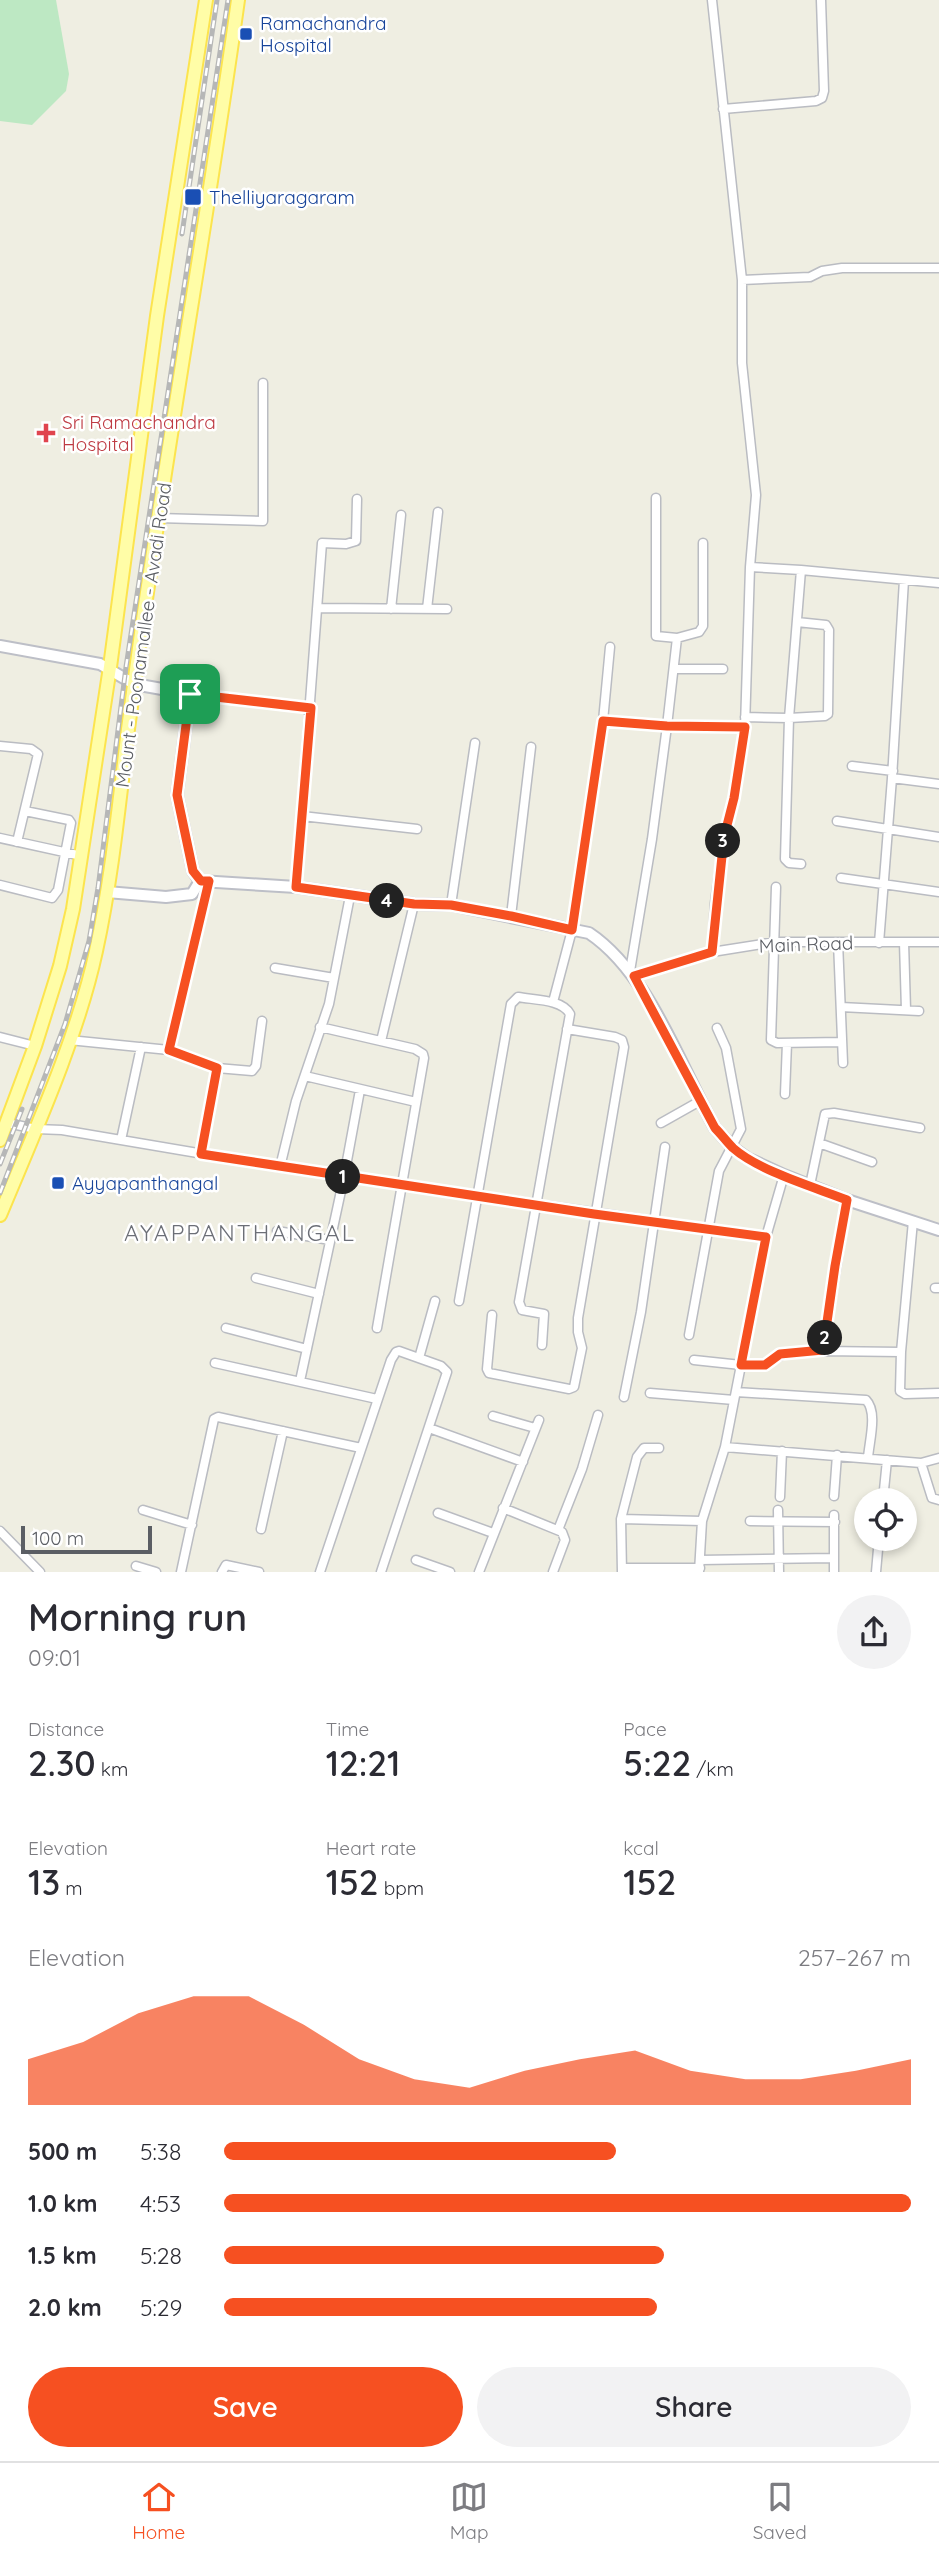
<!DOCTYPE html>
<meta charset="utf-8">
<style>
:root{--surface:#fff;--page:#f2f2f3;--text:#2b2b33;--muted:#7c7c81;--line:#e1e1e2;--accent:#f65021}
body{margin:0;font-family:Quicksand,sans-serif;background:var(--page);color:var(--text);height:100vh;display:flex;flex-direction:column;font-size:26px;white-space:nowrap}
*{box-sizing:border-box;margin:0}
p{font-size:23px;color:var(--muted)}
.icon{flex:none;width:38px;height:38px;fill:none;stroke:currentColor;stroke-width:2;stroke-linecap:round;stroke-linejoin:round}
.map{position:relative;height:1572px;overflow:hidden}
.sheet{display:flex;flex-direction:column;background:var(--surface);flex:1}
.sheet>*{flex:none}
.buttons{position:absolute;left:854px;top:1488px;display:grid;gap:14px}
.buttons a{display:grid;place-items:center;width:63px;height:63px;border-radius:50%;background:var(--surface);box-shadow:0 4px 10px #0003;font-size:35px}
.scale{position:absolute;left:21px;bottom:18px;width:131px;box-sizing:border-box;padding-left:7px;border:4px solid #5b5e64;border-top:0;font-size:19px;line-height:24px;white-space:nowrap;color:#5b5e64;-webkit-text-stroke:5px #fff;paint-order:stroke}
.pin{position:absolute;display:grid;place-items:center;width:60px;height:60px;color:#fff;margin:-30px;border-radius:14px;box-shadow:0 4px 10px #0006}
.km{position:absolute;width:35px;height:35px;margin:-18px;border-radius:50%;background:#222;color:#fff;font-size:19px;line-height:35px;text-align:center}
.round{display:grid;place-items:center;flex:none;width:74px;height:74px;border-radius:37px;background:var(--page)}
.summary{display:flex;align-items:center;justify-content:space-between;height:119px;padding:0 28px}
h1{font-size:38px;font-weight:600;line-height:52px}
.stats{display:grid;grid-template-columns:repeat(3,1fr);gap:10px;height:119px;padding:7px 28px}
.stats div{display:grid;align-content:center}
.stats b{font-size:35px;font-weight:600}
.stats small{font-size:19px;font-weight:400}
.stats p{font-size:19px}
.chart{height:196px;padding:14px 28px}
.chart p{display:flex;justify-content:space-between}
.chart svg{width:100%;height:126px;margin-top:7px;fill:var(--accent);opacity:.7}
.primary-button{display:flex;gap:14px;margin-top:auto;padding:14px 28px}
.primary-button a{flex:1;height:80px;border-radius:42px;background:var(--accent);color:#fff;font-size:28px;font-weight:600;line-height:80px;text-align:center}
.primary-button a+a{background:var(--page);color:var(--text)}
ul{padding:0 28px;list-style:none;font-size:23px}
li{display:grid;grid-template-columns:112px 84px 1fr;align-items:center;height:52px}
li i{height:18px;border-radius:9px;background:var(--accent)}
.tabs{display:flex;justify-content:space-around;align-items:center;height:98px;border-top:2px solid var(--line);background:var(--surface);font-size:19px;color:var(--muted)}
.tabs a{display:grid;justify-items:center;gap:4px}
.tabs .on{color:var(--accent)}
.map>svg:first-child{display:block}
</style>
<div class="map">
<svg width="939" height="1572" viewBox="0 0 939 1572">
<rect width="100%" height="100%" fill="#efeee2"/>
<!-- green -->
<path fill="#bde8c3" d="M 0,0 L 56,0 L 69,74 L 66,91 L 32,125 L 0,121 Z"/>
<g fill="none" stroke-linecap="round" stroke-linejoin="round">
<!-- street casing -->
<g stroke="#babcc2" stroke-width="11">
<path id="street" d="M 723,109 L 816,101 L 822,98 L 824,91 L 821,0
M 742,280 L 810,277 L 822,271 L 842,268 L 939,268
M 158,518 L 263,521 L 263,383
M 750,567 L 801,570
M 318,608 L 447,609
M 391,609 L 401,515
M 427,609 L 438,512
M 797,622 L 826,625 L 829,630 L 828,714 L 825,716 L 789,718 L 785,859 L 789,863 L 801,864
M 677,638 L 699,632 L 703,626 L 703,543
M 674,669 L 723,669
M 190,694 L 311,708
M 745,717 L 789,718 L 801,570 L 939,583
M 603,721 L 667,726 L 677,638 L 656,636 L 656,498
M 0,746 L 31,749 L 38,754 L 17,842
M 852,766 L 893,771
M 892,778 L 939,784
M 302,816 L 417,829
M 837,821 L 939,837
M 0,838 L 82,856
M 841,878 L 939,892
M 0,885 L 52,898 L 58,890 L 71,823 L 69,820 L 25,811
M 296,887 L 322,543 L 346,544 L 356,541 L 357,499
M 776,887 L 771,1040 L 777,1043 L 842,1042
M 451,905 L 475,743
M 511,916 L 531,747
M 838,942 L 843,1063
M 904,942 L 906,1010
M 879,943 L 892,778 L 904,580
M 712,952 L 715,903 L 724,837 L 734,798 L 745,727 L 750,567 L 756,495 L 742,363 L 742,280 L 712,0
M 275,968 L 334,978
M 630,971 L 652,839 L 667,726 L 745,727
M 634,976 L 712,952 L 775,942 L 939,942
M 553,1002 L 572,930 L 603,721 L 610,647
M 841,1007 L 919,1011
M 320,1027 L 415,1049 L 423,1054 L 424,1058 L 377,1328
M 0,1037 L 35,1046
M 69,1040 L 169,1050 L 217,1068 L 252,1071 L 256,1066 L 262,1021
M 381,1041 L 414,904
M 169,1050 L 209,881
M 305,1076 L 416,1102
M 785,1094 L 787,1043
M 7,1123 L 36,1129 L 62,1130 L 280,1167 L 766,1237
M 661,1123 L 700,1101
M 121,1140 L 141,1047
M 819,1143 L 872,1162
M 201,1154 L 217,1068
M 280,1167 L 296,1101 L 329,1004 L 350,896
M 810,1185 L 825,1114 L 834,1113 L 920,1128
M 277,1231 L 330,1240
M 256,1278 L 319,1294
M 935,1288 L 939,1288
M 459,1301 L 511,1004 L 518,997 C 534,1000 562,999 570,1014 L 519,1302 L 522,1310 L 544,1314 L 542,1345
M 492,1315 L 487,1369 L 489,1373 L 569,1389 L 574,1387 L 582,1348 L 578,1332 L 578,1318 L 624,1047 L 622,1040 L 615,1037 L 567,1029
M 226,1328 L 307,1349
M 689,1335 L 719,1171 L 741,1129 L 726,1048 L 717,1028
M 823,1351 L 847,1200
M 901,1352 L 900,1391 L 905,1394 L 939,1393
M 419,1358 L 435,1301
M 694,1360 L 741,1365 L 765,1365 L 785,1353 L 823,1351 L 901,1352 L 913,1221
M 215,1363 L 377,1399
M 300,1381 L 344,1177 L 360,1090
M 736,1392 L 866,1400 C 878,1412 869,1442 868,1458
M 650,1393 L 734,1400
M 624,1397 L 641,1312 L 665,1147
M 493,1416 L 535,1428
M 429,1428 L 523,1462
M 725,1447 L 921,1463 L 939,1458
M 921,1463 L 932,1498 L 939,1500
M 834,1496 L 837,1455
M 780,1497 L 782,1451
M 883,1500 L 887,1460
M 503,1508 L 562,1532 L 565,1540 L 553,1572
M 143,1510 L 192,1525
M 778,1510 L 779,1572
M 438,1513 L 493,1533
M 834,1515 L 834,1572
M 621,1519 L 702,1521
M 750,1521 L 835,1522
M 261,1529 L 283,1431
M 558,1530 L 582,1469 L 598,1415
M 0,1531 L 40,1572
M 416,1560 L 450,1572
M 700,1560 L 834,1558
M 136,1566 L 156,1572
M 622,1568 L 700,1568
M 181,1572 L 214,1419 L 218,1417 L 361,1448
M 222,1572 L 226,1565 L 259,1572
M 320,1572 L 391,1360 L 396,1352 L 399,1351 L 441,1366 L 447,1372 L 381,1572
M 479,1572 L 539,1420
M 622,1572 L 621,1519 L 637,1457 L 644,1448 L 659,1448
M 699,1572 L 702,1521 L 725,1447 L 766,1237 L 784,1175
M 876,1572 L 879,1538"/>
</g>
<!-- secondary casing -->
<g stroke="#bdbfc7" stroke-width="14">
<path id="secondary" d="M 0,646 L 100,664 L 134,684 L 190,694 L 177,795 L 193,871 L 200,881
M 200,881 L 296,887 L 414,904 L 451,905 L 589,933 C 649,973 680,1066 715,1128 L 733,1148 L 747,1158 L 784,1175 L 847,1200 L 939,1230
M 107,892 L 166,897 L 192,894 L 200,881"/>
</g>
<!-- primary casing -->
<g stroke="#fce44e" stroke-width="16">
<path id="primary" d="M 0,1140 L 35,1046 L 60,966 L 73,909 L 110,667 L 157,316 L 206,0
M 0,1215 C 34,1133 77,1039 96,951 C 112,878 119,803 128,729 C 137,659 147,589 158,519 C 184,346 214,173 238,0"/>
</g>
<!-- street -->
<use href="#street" stroke="#fff" stroke-width="8"/>
<!-- secondary -->
<use href="#secondary" stroke="#fff" stroke-width="10"/>
<!-- primary -->
<use href="#primary" stroke="#fffda7" stroke-width="12"/>
<!-- rail casing -->
<g stroke="#b6b7b7" stroke-width="5">
<path id="rail" d="M 182,234 L 217,0
M 0,1164 L 22,1109
M 0,1193 L 65,1024 L 89,941 L 98,888 L 126,667 L 228,0"/>
</g>
<!-- rail -->
<use href="#rail" stroke="#fff" stroke-width="2.5" stroke-dasharray="8" stroke-linecap="butt"/>
</g>
<g fill="none" stroke-linecap="round" stroke-linejoin="round">
<!-- route casing -->
<g stroke="#fff" stroke-width="14">
<path id="route" d="M 190,694 L 311,708 L 296,887 L 414,904 L 451,905 L 511,916 L 572,930 L 603,721 L 667,726 L 745,727 L 734,798 L 724,837 L 712,952 L 634,976 L 715,1128 C 721,1134 727,1142 733,1148 C 759,1171 814,1187 847,1200 L 835,1266 L 823,1350 L 780,1354 L 765,1365 L 741,1365 L 766,1237 L 594,1214 L 201,1154 L 217,1068 L 169,1050 L 209,881 L 201,881 L 193,871 L 177,795 Z"/>
</g>
<!-- route -->
<use href="#route" stroke="#f65021" stroke-width="9"/>
</g>
<!-- markers -->
<g fill="#1a4fb4" stroke="#fff" stroke-width="2.5">
<rect x="239" y="27" width="14" height="14" rx="3.5"/>
<rect x="184" y="188" width="18" height="18" rx="3.5"/>
<rect x="51" y="1176" width="14" height="14" rx="3.5"/>
</g>
<path fill="#e0444e" stroke="#fff" stroke-width="2.5" d="M42.5 422.5h7v7h7v7h-7v7h-7v-7h-7v-7h7z"/>
<g text-anchor="middle" dominant-baseline="central" stroke-width="5" stroke-linejoin="round" paint-order="stroke">
<!-- transit labels -->
<g font-size="19" fill="#164399" stroke="#fff" text-anchor="start">
<text x="260" y="23">Ramachandra<tspan x="260" dy="22">Hospital</tspan></text>
<text x="209" y="197">Thelliyaragaram</text>
<text x="72" y="1183">Ayyapanthangal</text>
</g>
<!-- health labels -->
<g font-size="19" fill="#be3a42" stroke="#fff" text-anchor="start">
<text x="62" y="422">Sri Ramachandra<tspan x="62" dy="22">Hospital</tspan></text>
</g>
<!-- street labels -->
<g font-size="19" fill="#5b5e64" stroke="#fff">
<text transform="translate(143 635) rotate(-82)">Mount - Poonamallee - Avadi Road</text>
<text transform="translate(806 944) rotate(-2)">Main Road</text>
</g>
<!-- quarter labels -->
<g font-size="23" letter-spacing="2" fill="#6c6f77" stroke="#fff">
<text x="240" y="1232">AYAPPANTHANGAL</text>
</g>
</g>
</svg>
<div class="buttons">
<a><svg class="icon" aria-label="locate" viewBox="0 0 24 24"><circle cx="12" cy="12" r="6"/><path d="M12 2v4M12 18v4M2 12h4M18 12h4"/></svg></a>
</div>
<div class="scale">100 m</div>
<div class="pin" style="left:190px;top:694px;background:#1e9e55"><svg class="icon" aria-label="arrive" viewBox="0 0 24 24"><path d="M6 21V4h12l-3 4 3 4H6"/></svg></div>
<b class="km" style="left:343px;top:1177px">1</b>
<b class="km" style="left:825px;top:1338px">2</b>
<b class="km" style="left:723px;top:841px">3</b>
<b class="km" style="left:387px;top:901px">4</b>
</div>
<section class="sheet">
<div class="summary"><div><h1>Morning run</h1><p>09:01</p></div><a class="round"><svg class="icon" aria-label="share" viewBox="0 0 24 24"><path d="M12 15V3M7 8l5-5 5 5M5 13v7h14v-7"/></svg></a></div>
<div class="stats">
<div><p>Distance</p><b>2.30<small> km</small></b></div>
<div><p>Time</p><b>12:21</b></div>
<div><p>Pace</p><b>5:22<small> /km</small></b></div>
</div>
<div class="stats">
<div><p>Elevation</p><b>13<small> m</small></b></div>
<div><p>Heart rate</p><b>152<small> bpm</small></b></div>
<div><p>kcal</p><b>152</b></div>
</div>
<div class="chart"><p><span>Elevation</span>257–267 m</p>
<svg viewBox="0 0 160 44" preserveAspectRatio="none"><path d="M0 44V28L10 22L20 12L30 6L40 6L50 16L60 28L70 35L80 38L90 32L100 28L110 25L120 32L130 35L140 35L150 32L160 28V44z"/></svg>
</div>
<ul>
<li><b>500 m</b>5:38<i style="width:57%"></i></li>
<li><b>1.0 km</b>4:53<i style="width:100%"></i></li>
<li><b>1.5 km</b>5:28<i style="width:64%"></i></li>
<li><b>2.0 km</b>5:29<i style="width:63%"></i></li>
</ul>
<div class="primary-button"><a>Save</a><a>Share</a></div>
</section>
<nav class="tabs">
<a class="on"><svg class="icon" aria-label="home" viewBox="0 0 24 24"><path d="M3 11l9-7 9 7M6 9v11h12V9"/></svg>Home</a>
<a><svg class="icon" aria-label="map" viewBox="0 0 24 24"><path d="M3 6l6-2 6 2 6-2v14l-6 2-6-2-6 2zM9 4v14M15 6v14"/></svg>Map</a>
<a><svg class="icon" aria-label="saved" viewBox="0 0 24 24"><path d="M7 4h10v16l-5-4-5 4z"/></svg>Saved</a>
</nav>
